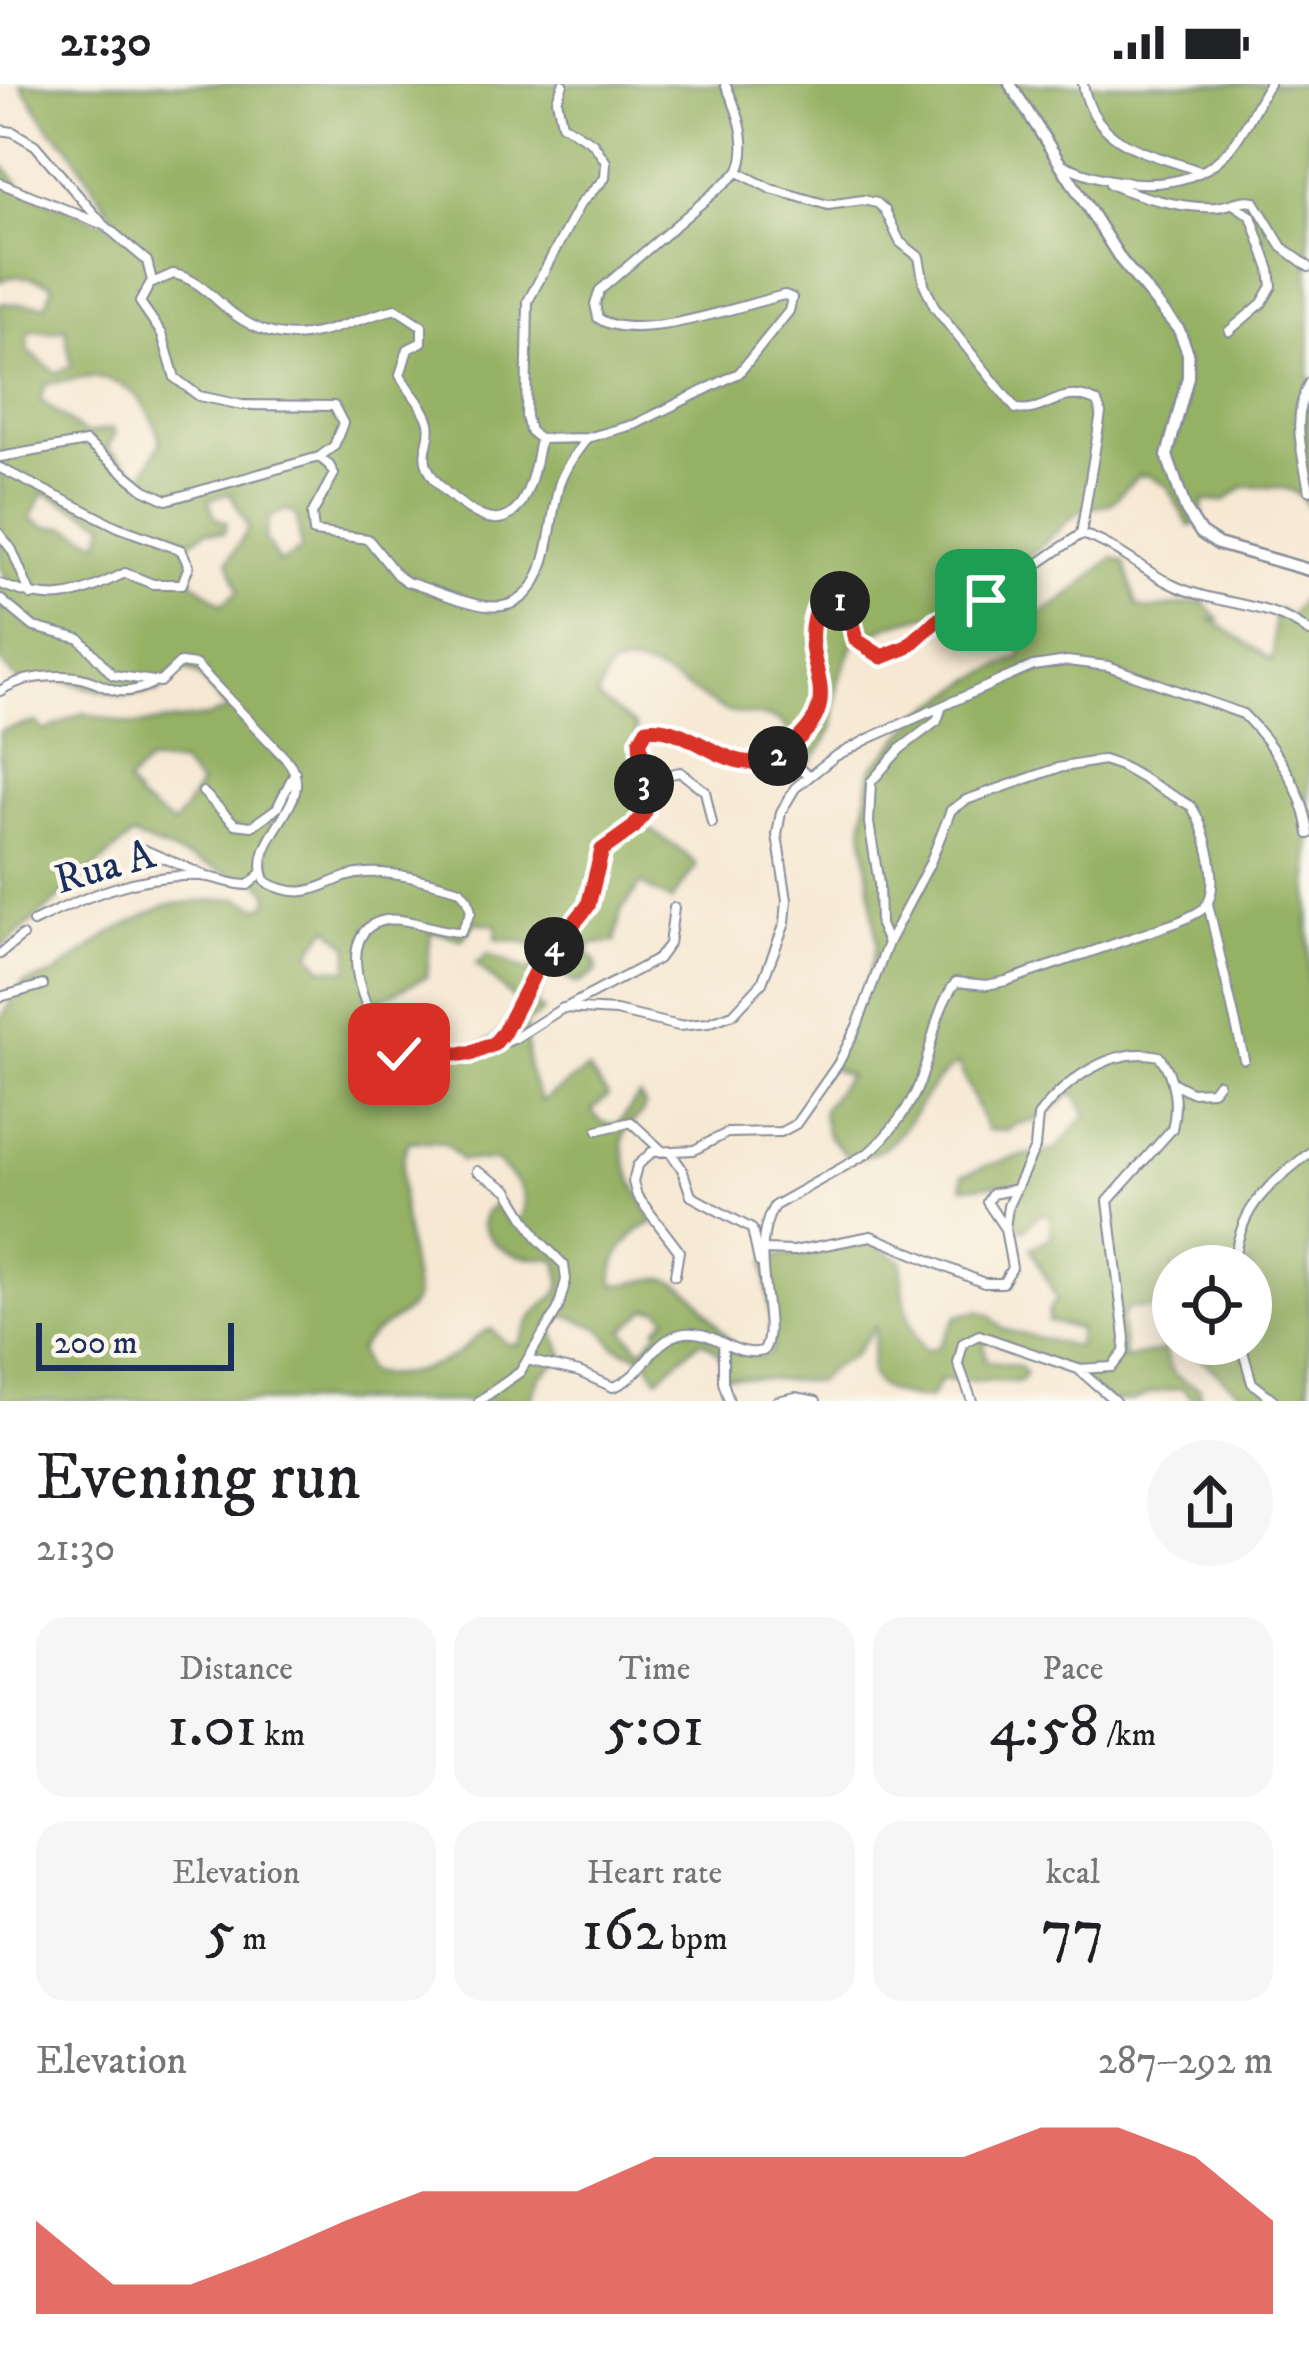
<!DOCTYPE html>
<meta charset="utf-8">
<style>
:root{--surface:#fff;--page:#f6f6f6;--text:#202124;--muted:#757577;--accent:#d93025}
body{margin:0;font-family:"IM FELL DW Pica",serif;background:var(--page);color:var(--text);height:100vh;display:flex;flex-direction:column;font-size:45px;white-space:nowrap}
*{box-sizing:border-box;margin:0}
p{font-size:39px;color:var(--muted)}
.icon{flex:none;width:66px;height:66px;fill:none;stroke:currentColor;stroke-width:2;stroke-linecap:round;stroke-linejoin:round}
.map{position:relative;height:1317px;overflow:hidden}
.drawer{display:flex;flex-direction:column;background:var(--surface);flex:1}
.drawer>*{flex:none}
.buttons{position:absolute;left:1152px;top:1161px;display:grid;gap:24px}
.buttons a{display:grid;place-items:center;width:120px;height:120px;border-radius:50%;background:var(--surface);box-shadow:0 6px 30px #0003;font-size:60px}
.scale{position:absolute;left:36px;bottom:30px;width:198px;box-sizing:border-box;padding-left:12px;border:6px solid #1b2f5e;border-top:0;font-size:33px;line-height:42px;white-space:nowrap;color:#1b2f5e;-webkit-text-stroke:9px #fbf7ec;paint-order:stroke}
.pin{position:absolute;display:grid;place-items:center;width:102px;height:102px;color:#fff;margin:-51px;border-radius:24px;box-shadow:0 6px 18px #0006}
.km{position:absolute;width:60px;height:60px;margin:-30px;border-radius:50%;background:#222;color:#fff;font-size:33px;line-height:60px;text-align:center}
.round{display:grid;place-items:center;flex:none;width:126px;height:126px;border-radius:63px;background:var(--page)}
.overview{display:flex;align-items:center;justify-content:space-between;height:204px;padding:0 36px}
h1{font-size:66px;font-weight:600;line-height:90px}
.metrics{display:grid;grid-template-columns:repeat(3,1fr);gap:18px;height:204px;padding:12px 36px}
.metrics div{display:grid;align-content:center;border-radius:30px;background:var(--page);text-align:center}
.metrics b{font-size:60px;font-weight:600}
.metrics small{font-size:33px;font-weight:400}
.metrics p{font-size:33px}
.chart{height:336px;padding:24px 36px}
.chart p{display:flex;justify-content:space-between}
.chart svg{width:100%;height:216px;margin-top:12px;fill:var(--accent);opacity:.7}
.status{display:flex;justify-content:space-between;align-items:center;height:84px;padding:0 60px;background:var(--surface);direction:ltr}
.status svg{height:33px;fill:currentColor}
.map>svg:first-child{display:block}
</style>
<div class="status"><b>21:30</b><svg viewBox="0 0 49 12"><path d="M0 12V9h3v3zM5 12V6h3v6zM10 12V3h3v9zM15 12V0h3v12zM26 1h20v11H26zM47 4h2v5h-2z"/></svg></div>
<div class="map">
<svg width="1309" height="1317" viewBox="0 0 1309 1317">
<rect width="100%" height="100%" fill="#fbf7ec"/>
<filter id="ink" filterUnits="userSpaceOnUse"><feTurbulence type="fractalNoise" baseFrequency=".00833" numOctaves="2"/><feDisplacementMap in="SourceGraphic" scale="24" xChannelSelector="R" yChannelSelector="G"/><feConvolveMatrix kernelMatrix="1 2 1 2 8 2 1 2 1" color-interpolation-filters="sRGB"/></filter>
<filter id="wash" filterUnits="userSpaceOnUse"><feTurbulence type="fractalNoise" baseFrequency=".004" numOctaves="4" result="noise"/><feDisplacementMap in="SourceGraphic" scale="48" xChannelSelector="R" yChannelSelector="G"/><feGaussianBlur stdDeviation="2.7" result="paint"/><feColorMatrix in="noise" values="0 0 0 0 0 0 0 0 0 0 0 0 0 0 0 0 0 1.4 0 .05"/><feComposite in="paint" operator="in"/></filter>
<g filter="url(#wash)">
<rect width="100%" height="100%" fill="#f6e8d2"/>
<!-- forest -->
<path fill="#95b164" stroke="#587061" stroke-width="3" fill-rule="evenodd" d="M 20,0 L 1309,0 L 1309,426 C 1301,398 1268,403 1243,403 L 1225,417 L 1204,417 L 1199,439 L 1189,442 L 1167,402 L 1147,391 L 1136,393 L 1112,419 L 1079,427 L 981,517 L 893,540 L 854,558 L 838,599 L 833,642 L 823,662 L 802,687 L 781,695 L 781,683 L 798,670 L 799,660 C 793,653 788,643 780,638 C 763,628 742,634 724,626 C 692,611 646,567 609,585 L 597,614 L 636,642 L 641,709 L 637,731 C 651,752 680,761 697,781 L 671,817 L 641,800 L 621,827 L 615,858 L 592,860 L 588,869 L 596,878 L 596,888 L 577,900 L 557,889 L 546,890 L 535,920 L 543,927 L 526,940 L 528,985 L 541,1018 L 588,985 L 608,1012 L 592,1026 C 599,1038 605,1042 619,1039 L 639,1012 L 645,1021 C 642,1035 635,1033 627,1044 C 612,1065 643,1119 654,1139 C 630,1146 610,1175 613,1200 C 636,1204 653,1187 677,1199 C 710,1215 722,1269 760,1273 L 771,1268 C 775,1257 766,1197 765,1178 L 775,1172 L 874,1160 L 902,1177 C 901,1205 907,1245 925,1267 L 938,1263 L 957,1232 L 978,1227 L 990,1231 L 1002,1245 L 1077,1263 L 1079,1245 L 1048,1237 L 1049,1225 L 1057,1216 L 1031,1164 L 1051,1153 L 1051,1131 L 1040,1130 L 1024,1145 L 1014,1140 L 1016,1105 L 1007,1100 L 962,1103 L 963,1091 C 992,1079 1024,1069 1055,1067 L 1087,1030 L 1073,1008 L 1039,1036 L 1017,1040 L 1008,1047 L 987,1046 L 958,980 C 914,1003 912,1072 849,1074 L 827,1050 L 822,1027 L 848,991 L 827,983 L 863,914 L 877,860 L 863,744 L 871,685 L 924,628 L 974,595 L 1021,572 L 1024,533 C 1059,529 1087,493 1114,473 L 1125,479 L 1137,522 L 1148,526 L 1203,517 L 1219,536 L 1212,536 L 1273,577 L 1274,529 L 1279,525 L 1290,532 L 1309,504 L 1309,1317 C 1294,1317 1273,1317 1259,1317 C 1232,1310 1210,1275 1179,1262 L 1251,1260 L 1251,1182 L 1173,1182 L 1173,1225 L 1128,1224 L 1121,1235 L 1125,1275 L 1164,1266 C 1170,1290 1176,1295 1200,1304 L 1200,1315 L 1190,1313 L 1182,1304 L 1150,1309 L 1133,1317 L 1101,1317 L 1102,1312 C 1084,1289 1056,1283 1030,1275 C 1013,1270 1001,1257 983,1256 L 986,1277 L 1019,1282 L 1026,1290 L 1019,1298 L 941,1296 L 930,1314 C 910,1314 872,1310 871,1285 C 870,1271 877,1257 875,1243 L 853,1272 L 833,1283 L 817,1298 L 724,1292 C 722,1274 718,1263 700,1257 L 658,1294 L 646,1275 L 614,1262 L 602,1245 L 569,1232 L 558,1232 L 551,1241 C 553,1253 561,1259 564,1272 L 540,1292 L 530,1317 L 0,1317 L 0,936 L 23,900 L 55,890 L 111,849 L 166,821 L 238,814 L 258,823 L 268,820 L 269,809 L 255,793 L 248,797 L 132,752 L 0,865 L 0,647 L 36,638 L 44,647 L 83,629 L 134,641 L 207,633 L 228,626 L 198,591 L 183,584 L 173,588 L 160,607 L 122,612 L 60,596 L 18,597 L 0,578 L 0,502 L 6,493 L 0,483 L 0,219 L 46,221 L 53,201 C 36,194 18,188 0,197 L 0,77 L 25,108 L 101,137 L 125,151 L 68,62 L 50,45 ZM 65,243 L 71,282 L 56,289 L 28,267 L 29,247 L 55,248 ZM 90,293 C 134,297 148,320 161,358 L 142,393 L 107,364 L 115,351 L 112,345 L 85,350 L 40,316 L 46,300 ZM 44,409 L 106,439 L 99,458 L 67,443 L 46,443 L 30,434 ZM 230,409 L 249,444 L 228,477 L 239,507 L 222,520 L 192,497 L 188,459 L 207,447 L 224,449 L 227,439 L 215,433 L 208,416 ZM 286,426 L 297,432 L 301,466 L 279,479 L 265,455 L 269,434 ZM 148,679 L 179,679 L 200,701 L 174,741 L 140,717 L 127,699 ZM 476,838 L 497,841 L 496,855 L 523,858 L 540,866 L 530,888 L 488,870 L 476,880 L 516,917 C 502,959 482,963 442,967 C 424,969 411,971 394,965 L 373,919 L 427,892 L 431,847 L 462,855 ZM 328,843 L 349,861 L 348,885 L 322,884 L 310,868 ZM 410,1057 L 445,1059 L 461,1076 L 496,1077 C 515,1097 532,1106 521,1134 L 511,1139 L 494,1122 L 485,1128 L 482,1140 C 498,1174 522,1173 556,1175 C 569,1218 552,1206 533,1233 C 527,1241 523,1251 518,1260 L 507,1260 L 491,1245 C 477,1249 471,1259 460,1268 C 438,1283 390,1299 366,1287 L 359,1266 C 374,1241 406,1236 416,1214 C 412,1180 390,1081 410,1057 ZM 647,1225 L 659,1225 L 667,1233 L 656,1245 L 659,1248 L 641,1266 L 624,1246 Z"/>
</g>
<g filter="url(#ink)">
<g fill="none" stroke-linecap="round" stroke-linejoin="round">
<!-- street casing -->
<g stroke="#888c98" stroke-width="12">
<path id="street" d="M 563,0 L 557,16 L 562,40 L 593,59 L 606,78 L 605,94 L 580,120 L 528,217 L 526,333 L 530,347 L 540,355 L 587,354 L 636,340 L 739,289 L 789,227 L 792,214 L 785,211 C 742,220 636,261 598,234 L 595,220 L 600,206 L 738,88
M 725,0 C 738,26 751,61 738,88
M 1083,0 C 1094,63 1149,68 1199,87
M 0,46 L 13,48 L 35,61 L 102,139 L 147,177 L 152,197
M 1062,80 C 1107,102 1183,112 1223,72 C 1243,53 1254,23 1269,0
M 738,88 L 771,105 L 828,121 L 863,116 L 877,119 L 885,126 L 900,158 L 919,173 L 924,200 L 935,224 L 1016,325 C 1049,330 1059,299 1097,318 L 1101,329 L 1081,450
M 0,99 L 99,139
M 1110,100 C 1139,113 1184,125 1216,123 C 1231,122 1240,114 1254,117 L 1282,163 L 1309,183
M 1229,247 L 1262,219 L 1272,202 L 1270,186 L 1251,132 L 1233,120
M 1309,299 C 1291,335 1302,368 1309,406
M 0,373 L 86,358 L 145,406 L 167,416 L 319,373 L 334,362 L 343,339 L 334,322 L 242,321 L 199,312 L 175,294 L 162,250 L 140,218 L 150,200 L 173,190 C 198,194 215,216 235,231 C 295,274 336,239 396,225 L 422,242 L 422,258 L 408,265 L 400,291 C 408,307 425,322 429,339 C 433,356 420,367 428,384 C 434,399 453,415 467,424 C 522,462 533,394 540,355
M 319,373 L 329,381 L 334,390 L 312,430 L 314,448 L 368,455 L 397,491 L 407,498 C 432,505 461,519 487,522 C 552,530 547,443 559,401 C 565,383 576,369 587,354
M 0,384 L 118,443 L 181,466 L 189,482 L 182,500 L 153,500 L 125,489 C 71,514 56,521 0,500
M 0,450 L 12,466 L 31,511
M 0,515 L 34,543 L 80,555 L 113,591 L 160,598 L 180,579 L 196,581 L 287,676 C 322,718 244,753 266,798 C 313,823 326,791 366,789 C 396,787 431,798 460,806 L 468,816 L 471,828 L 461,848 C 436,848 410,833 386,836 C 326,846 370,949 399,970 L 470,970 L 514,955 L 563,924 L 616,927 L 679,942 L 708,939 L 733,930 L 762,899 L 785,839 L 787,816 L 777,751 L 781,728 L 795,704 L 834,673 L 870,654 L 1033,582 L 1067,577 L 1108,582 L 1243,630 C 1274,661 1304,706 1309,750
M 0,607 C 20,593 52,590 76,593 C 107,598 113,618 151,600
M 777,672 L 809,691
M 203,708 L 235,740 L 252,742 L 277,724 L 295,688
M 648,721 L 662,692 L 680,688 L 705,707 L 712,739
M 135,762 L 204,791
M 1208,820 L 1244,975
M 33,838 C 86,812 140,789 200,792 C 217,793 231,801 248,801 L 261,790
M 888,859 L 880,841 L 879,800 L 869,739 L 871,698 L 900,665 L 937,637 L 941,625
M 0,870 L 22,852
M 0,913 L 43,901
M 565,924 L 658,875 L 669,860 L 674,824
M 495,959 L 514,932 L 537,884 L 588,822 L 599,770 L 634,743 L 645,727 L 641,657 L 647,645 C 696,640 734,705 785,666 C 858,611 790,582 820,517 L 840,517 L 848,522 L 857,556 L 872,569 L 889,572 L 907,563 L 936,537 L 986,516 L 1081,450 C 1116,460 1141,486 1173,501 C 1217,522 1270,517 1309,548
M 1172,998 L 1191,1008 L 1212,1007 L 1218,999
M 598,1046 L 631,1038 L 661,1066
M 671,1069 L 682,1085 L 691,1112 L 752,1145 L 759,1178
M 477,1087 L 508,1106 L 538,1155 L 564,1181 L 566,1196 L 558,1225 L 520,1288 L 479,1317
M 1005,1145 L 987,1118 L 992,1110 L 1012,1106
M 762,1166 L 794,1167 L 871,1152 L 984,1199 L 1003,1199 L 1012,1184 L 1005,1145 L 1008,1122 L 1035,1064 L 1038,1032 C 1065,997 1112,961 1159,972 C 1175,991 1178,1022 1172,1045 L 1108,1117 L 1125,1254 L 1124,1268 L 1112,1283 L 1078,1285
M 1233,1182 C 1241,1121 1264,1106 1309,1069
M 723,1260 L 723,1298 L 729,1317
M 1241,1260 L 1252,1299 L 1275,1317
M 527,1276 L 579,1288 L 613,1303 C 642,1294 652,1257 680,1250 C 713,1242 731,1275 763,1267 C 782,1242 745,1170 774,1122 L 868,1069 C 888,1052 911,1023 920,998 C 932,965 934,927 956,898 L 987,901 L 1006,897 L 1178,838 C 1186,834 1197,830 1204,824 C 1223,803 1205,742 1191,722 L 1121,682 L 1103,676 L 1058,684 L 966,716 L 951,726 L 930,779 L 888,859 L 857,942 L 838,980 L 796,1040 L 781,1048 L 727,1049 L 694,1066 L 652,1068 L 637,1082 L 633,1098 L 637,1112 L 679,1167 L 675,1191
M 777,1317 L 796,1313 L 816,1317
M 972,1317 L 958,1279 L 963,1259 L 979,1251 L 1078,1285 L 1115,1317"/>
</g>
<!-- secondary casing -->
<g stroke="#888c98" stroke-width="15">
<path id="secondary" d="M 1010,0 L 1121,176 L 1179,246 L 1188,269 L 1188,293 L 1167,372 L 1186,426 L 1201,449 L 1218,460 L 1309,486"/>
</g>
<!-- street -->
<use href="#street" stroke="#fff" stroke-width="8"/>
<!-- secondary -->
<use href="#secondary" stroke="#fff" stroke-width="10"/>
</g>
</g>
<g fill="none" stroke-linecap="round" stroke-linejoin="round" filter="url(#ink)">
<!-- route casing -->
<g stroke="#fff" stroke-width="24">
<path id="route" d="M 399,970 L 470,970 L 494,960 L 504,948 L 537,884 L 588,822 L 602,766 L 634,743 L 645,728 L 640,657 L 647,645 C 696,639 734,705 785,666 C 859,610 789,582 820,517 L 840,517 L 848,522 L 856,556 L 882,573 L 907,563 L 936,537 L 986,516"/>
</g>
<!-- route -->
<use href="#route" stroke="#d93025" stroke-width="15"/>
</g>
<g text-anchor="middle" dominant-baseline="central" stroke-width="9" stroke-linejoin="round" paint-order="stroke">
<!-- street labels -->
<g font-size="42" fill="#1b2f5e" stroke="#fbf7ec">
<text transform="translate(105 784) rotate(-16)">Rua A</text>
</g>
</g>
</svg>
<div class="buttons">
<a><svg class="icon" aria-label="locate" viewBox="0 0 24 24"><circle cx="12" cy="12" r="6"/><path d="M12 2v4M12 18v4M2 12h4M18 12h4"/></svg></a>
</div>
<div class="scale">200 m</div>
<div class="pin" style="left:986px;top:516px;background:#1e9e55"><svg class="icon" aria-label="arrive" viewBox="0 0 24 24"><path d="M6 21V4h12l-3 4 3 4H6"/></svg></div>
<div class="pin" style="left:399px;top:970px;background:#d93025"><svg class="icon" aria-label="check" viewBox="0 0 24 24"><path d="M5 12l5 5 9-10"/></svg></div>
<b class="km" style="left:840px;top:517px">1</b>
<b class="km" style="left:778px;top:672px">2</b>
<b class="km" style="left:644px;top:700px">3</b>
<b class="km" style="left:554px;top:863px">4</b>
</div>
<section class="drawer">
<div class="overview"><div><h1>Evening run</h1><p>21:30</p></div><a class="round"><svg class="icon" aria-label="share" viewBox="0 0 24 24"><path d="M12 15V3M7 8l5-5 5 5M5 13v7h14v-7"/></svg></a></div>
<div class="metrics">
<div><p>Distance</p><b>1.01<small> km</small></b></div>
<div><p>Time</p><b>5:01</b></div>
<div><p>Pace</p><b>4:58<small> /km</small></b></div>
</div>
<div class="metrics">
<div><p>Elevation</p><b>5<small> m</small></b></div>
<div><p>Heart rate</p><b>162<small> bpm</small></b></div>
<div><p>kcal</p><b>77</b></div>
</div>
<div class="chart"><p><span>Elevation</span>287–292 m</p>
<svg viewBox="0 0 160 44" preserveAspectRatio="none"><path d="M0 44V25L10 38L20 38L30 32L40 25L50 19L60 19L70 19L80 12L90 12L100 12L110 12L120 12L130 6L140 6L150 12L160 25V44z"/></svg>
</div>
</section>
